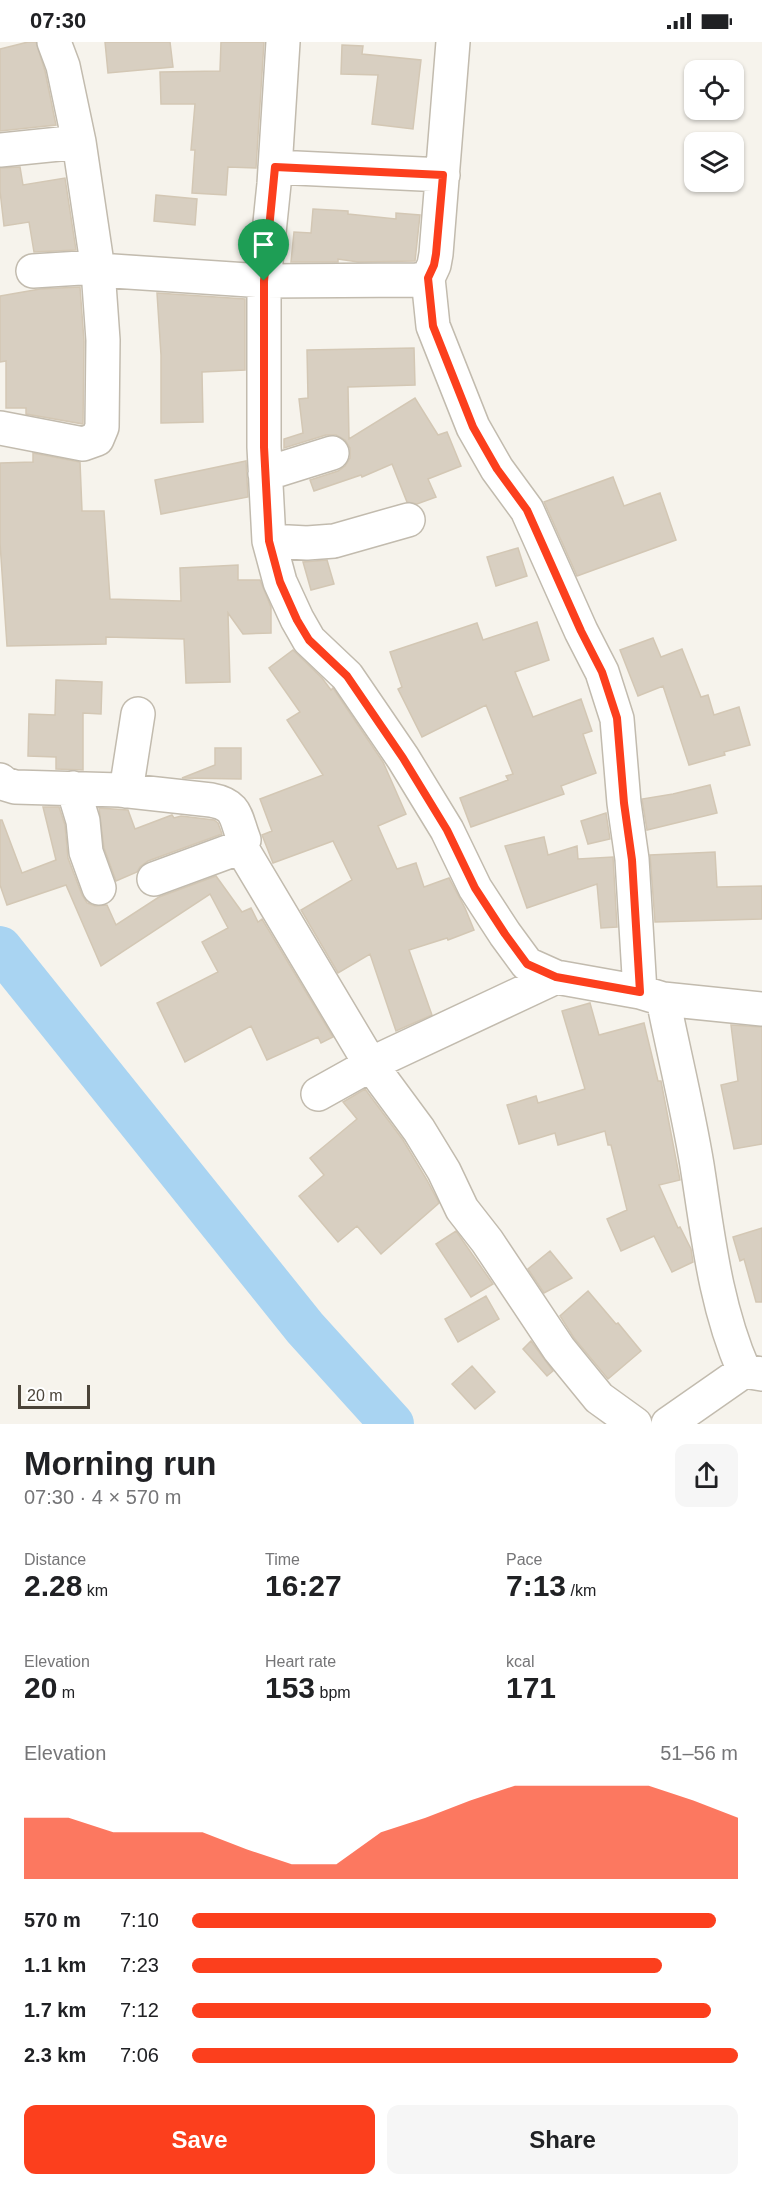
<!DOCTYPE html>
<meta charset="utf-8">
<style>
:root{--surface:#fff;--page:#f6f6f6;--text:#202124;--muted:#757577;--accent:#fc3f1d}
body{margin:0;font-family:Helvetica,sans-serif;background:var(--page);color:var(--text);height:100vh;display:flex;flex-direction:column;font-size:22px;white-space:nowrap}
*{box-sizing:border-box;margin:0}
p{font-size:20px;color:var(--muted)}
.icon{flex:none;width:33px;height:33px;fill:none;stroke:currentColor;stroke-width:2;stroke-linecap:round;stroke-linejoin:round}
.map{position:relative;height:1382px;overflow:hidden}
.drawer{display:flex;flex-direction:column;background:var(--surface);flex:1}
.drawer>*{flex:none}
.tools{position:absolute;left:684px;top:18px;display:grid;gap:12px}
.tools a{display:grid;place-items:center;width:60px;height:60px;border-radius:12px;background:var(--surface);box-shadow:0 2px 4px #0004;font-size:30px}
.scale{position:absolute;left:18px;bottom:15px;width:72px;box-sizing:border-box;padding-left:6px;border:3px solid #4b4439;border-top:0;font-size:16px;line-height:21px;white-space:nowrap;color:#4b4439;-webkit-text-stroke:4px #fff;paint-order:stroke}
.pin{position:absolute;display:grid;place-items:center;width:51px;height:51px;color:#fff;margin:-62px -26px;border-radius:50% 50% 50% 0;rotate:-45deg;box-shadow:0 0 6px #0007}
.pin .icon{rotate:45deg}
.round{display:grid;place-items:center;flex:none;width:63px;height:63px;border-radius:12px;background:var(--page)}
.overview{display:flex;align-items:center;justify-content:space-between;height:102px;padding:0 24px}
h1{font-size:33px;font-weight:700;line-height:45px}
.figures{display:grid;grid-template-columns:repeat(3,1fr);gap:9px;height:102px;padding:6px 24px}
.figures div{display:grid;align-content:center}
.figures b{font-size:30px;font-weight:700}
.figures small{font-size:16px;font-weight:400}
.figures p{font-size:16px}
.chart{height:168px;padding:12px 24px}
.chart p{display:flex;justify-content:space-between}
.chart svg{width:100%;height:108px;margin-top:6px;fill:var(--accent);opacity:.7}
.cta{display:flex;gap:12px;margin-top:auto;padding:12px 24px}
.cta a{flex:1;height:69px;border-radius:12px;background:var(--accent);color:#fff;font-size:24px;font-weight:700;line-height:69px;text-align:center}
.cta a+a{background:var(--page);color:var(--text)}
ul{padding:0 24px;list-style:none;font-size:20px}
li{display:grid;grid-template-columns:96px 72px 1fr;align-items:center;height:45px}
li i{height:15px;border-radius:8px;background:var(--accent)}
.status{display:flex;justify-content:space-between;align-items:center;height:42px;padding:0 30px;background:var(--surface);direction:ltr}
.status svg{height:16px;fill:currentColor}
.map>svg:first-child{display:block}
</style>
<div class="status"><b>07:30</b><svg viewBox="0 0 49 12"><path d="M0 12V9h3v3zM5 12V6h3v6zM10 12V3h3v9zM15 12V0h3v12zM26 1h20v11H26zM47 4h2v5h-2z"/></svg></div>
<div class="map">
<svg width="762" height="1382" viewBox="0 0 762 1382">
<rect width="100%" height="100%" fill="#f6f3ec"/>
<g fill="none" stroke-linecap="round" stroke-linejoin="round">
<!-- river -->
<path stroke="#a9d4f2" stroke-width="44" d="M 0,906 L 305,1286 L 392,1382"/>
</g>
<!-- building -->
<path fill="#d8cfc1" stroke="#d3c7b4" stroke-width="1.5" d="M 28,0 L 36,0 L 45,29 L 56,83 L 0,89 L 0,7 Z
M 105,0 L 170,0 L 173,25 L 108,31 Z
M 221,0 L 264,0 L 256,126 L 228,125 L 226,153 L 192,151 L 195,108 L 191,108 L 195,62 L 161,62 L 160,30 L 220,29 Z
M 342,3 L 363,4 L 362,12 L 421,18 L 413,87 L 372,82 L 378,33 L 341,32 Z
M 20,125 L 23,143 L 65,136 L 76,208 L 34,210 L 29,180 L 4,184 L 0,149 L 0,126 Z
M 156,153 L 197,157 L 195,183 L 154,179 Z
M 313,167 L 348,169 L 348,172 L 396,177 L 396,171 L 420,173 L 415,219 L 358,220 L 338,217 L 338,220 L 291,220 L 294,190 L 311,191 Z
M 80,245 L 84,299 L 83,382 L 26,372 L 26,366 L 6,366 L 6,319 L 0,320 L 0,254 L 40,247 Z
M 157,251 L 245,257 L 245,328 L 202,330 L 203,380 L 161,381 L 161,313 Z
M 414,306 L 415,343 L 348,345 L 349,397 L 415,356 L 438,393 L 447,390 L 461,424 L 428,437 L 436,455 L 417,462 L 407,460 L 392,422 L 362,435 L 361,433 L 314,449 L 310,438 L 338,429 L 345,424 L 350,416 L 350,406 L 345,398 L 336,393 L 326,393 L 284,406 L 284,397 L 303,391 L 299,357 L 308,356 L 307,308 Z
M 33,411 L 80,420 L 82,469 L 104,469 L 110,557 L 181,559 L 180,526 L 238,523 L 238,538 L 260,538 L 271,565 L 271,591 L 243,592 L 228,571 L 230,640 L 186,641 L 184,597 L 106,595 L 106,602 L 7,604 L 0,501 L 0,421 L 33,420 Z
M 246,419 L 248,455 L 161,472 L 155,438 Z
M 613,435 L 624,464 L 660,451 L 676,498 L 577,534 L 544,460 Z
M 518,506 L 527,534 L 496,544 L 487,515 Z
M 327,518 L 334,542 L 311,548 L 303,520 Z
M 537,580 L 549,618 L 515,630 L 533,675 L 581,657 L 592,689 L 583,692 L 596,731 L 561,744 L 564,752 L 471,785 L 460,756 L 508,738 L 506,734 L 513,732 L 486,663 L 422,695 L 398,647 L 402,645 L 390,610 L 477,581 L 483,598 Z
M 653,596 L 661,615 L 682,607 L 701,655 L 708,653 L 714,673 L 739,665 L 750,703 L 724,710 L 725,713 L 689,723 L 663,644 L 638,654 L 620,608 Z
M 293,608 L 322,636 L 331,648 L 333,646 L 383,720 L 406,772 L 378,784 L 397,827 L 416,821 L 424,845 L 449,836 L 465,866 L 474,888 L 448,898 L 447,896 L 409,908 L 432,973 L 396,989 L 370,912 L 338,931 L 301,868 L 352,838 L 333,799 L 273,821 L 262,793 L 272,789 L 260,757 L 323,733 L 287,678 L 300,670 L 269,626 Z
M 56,638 L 102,640 L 101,672 L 83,671 L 83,728 L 56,727 L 56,715 L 28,714 L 29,672 L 55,673 Z
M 215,706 L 241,706 L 241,737 L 182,736 L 215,723 Z
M 710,743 L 717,771 L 647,788 L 642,757 L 673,752 Z
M 43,765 L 59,765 L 65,783 L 68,816 L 82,853 L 87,861 L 95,864 L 107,863 L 116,883 L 159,855 L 216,834 L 242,870 L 251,866 L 258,880 L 262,877 L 333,995 L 321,1001 L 318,995 L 267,1018 L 251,984 L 185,1020 L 157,961 L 218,930 L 202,900 L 228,886 L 210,852 L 101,924 L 66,843 L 7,863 L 0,843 L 0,778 L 2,778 L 22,831 L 56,818 Z
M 99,766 L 128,768 L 135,787 L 172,773 L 174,776 L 181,774 L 214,778 L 218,781 L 222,792 L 148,819 L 140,825 L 137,830 L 116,839 L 104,806 Z
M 606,771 L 610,797 L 588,802 L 581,779 Z
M 544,795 L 548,813 L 577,804 L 578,817 L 613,815 L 617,885 L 601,886 L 597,842 L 527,866 L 505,804 Z
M 715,810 L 717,845 L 762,844 L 762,877 L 655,880 L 650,813 Z
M 590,961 L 599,993 L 644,981 L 658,1039 L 661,1039 L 680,1138 L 659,1143 L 678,1186 L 680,1185 L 691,1207 L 693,1220 L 672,1230 L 654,1194 L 621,1209 L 607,1177 L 627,1168 L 611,1103 L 608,1103 L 605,1089 L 558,1103 L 555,1091 L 519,1102 L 507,1063 L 536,1054 L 538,1061 L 585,1047 L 562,969 Z
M 731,983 L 762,985 L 762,1102 L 734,1107 L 721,1043 L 738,1039 Z
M 365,1047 L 403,1098 L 427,1138 L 439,1161 L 381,1212 L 357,1184 L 338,1200 L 299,1154 L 324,1133 L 310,1116 L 357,1077 L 343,1060 Z
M 762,1186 L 762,1260 L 756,1260 L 744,1217 L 740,1219 L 733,1195 Z
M 456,1189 L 493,1242 L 471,1255 L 436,1202 Z
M 550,1209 L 572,1236 L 544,1251 L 528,1227 Z
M 588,1249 L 616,1282 L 618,1281 L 641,1309 L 608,1337 L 574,1296 L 560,1274 Z
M 486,1254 L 499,1277 L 458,1300 L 445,1277 Z
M 531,1299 L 553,1329 L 547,1334 L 523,1307 Z
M 472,1324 L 495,1350 L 475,1367 L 452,1342 Z"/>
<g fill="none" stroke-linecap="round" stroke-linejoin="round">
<!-- minor casing -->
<g stroke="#c2bbae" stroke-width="36">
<path id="minor" d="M 283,0 L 274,142 L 264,239 L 417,238 L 428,236 L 434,223 L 436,212 L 453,0
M 0,108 L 79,100
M 275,125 L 443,133
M 98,228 L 264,239 L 264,405 L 269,499 L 280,540 L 297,577 L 309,598 L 347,634 L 403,716 L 447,788 L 475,846 L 505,892 L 527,922 L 556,935 L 640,950 L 663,957 L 762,967
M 33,229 L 97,225
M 428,236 L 433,284 L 473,385 L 497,427 L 527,468 L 581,589 L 602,630 L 617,677 L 624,761 L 632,817 L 640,950
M 0,386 L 83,402 L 97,397 L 102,385 L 103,298 L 98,228 L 79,100 L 63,24 L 54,0
M 265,432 L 332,411
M 269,499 L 307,501 L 334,499 L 408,478
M 0,738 L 5,742 L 15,745 L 120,748 L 211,758 C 238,763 235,775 244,798 L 241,805 L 154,837
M 73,746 L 83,779 L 86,810 L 99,846
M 126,749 L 138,672
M 241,805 L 371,1023 L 419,1088 L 444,1129 L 462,1167 L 487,1199 L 559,1307 L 599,1356 L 635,1382
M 663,957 C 674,1012 688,1068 697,1123 C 708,1193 715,1263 744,1329 L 762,1332
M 318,1052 L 379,1018 L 556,935
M 668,1382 L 744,1329"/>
</g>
<!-- minor -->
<use href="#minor" stroke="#fff" stroke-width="33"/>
</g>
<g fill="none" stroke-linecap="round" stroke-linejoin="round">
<!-- route casing -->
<g stroke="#fff" stroke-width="12">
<path id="route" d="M 275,125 L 443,133 L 436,212 L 434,223 L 428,236 L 433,284 L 473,385 L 497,427 L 527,468 L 581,589 L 602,630 L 617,676 L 624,761 L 632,818 L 640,950 L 556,935 L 527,922 L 505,892 L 475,846 L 447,788 L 403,716 L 347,634 L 309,598 L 297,578 L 280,540 L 269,499 L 264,405 L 264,239 Z"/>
</g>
<!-- route -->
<use href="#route" stroke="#fc3f1d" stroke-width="8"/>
</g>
</svg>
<div class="tools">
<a><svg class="icon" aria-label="locate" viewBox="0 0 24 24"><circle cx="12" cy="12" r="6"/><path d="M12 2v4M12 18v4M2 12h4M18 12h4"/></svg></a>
<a><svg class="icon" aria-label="layers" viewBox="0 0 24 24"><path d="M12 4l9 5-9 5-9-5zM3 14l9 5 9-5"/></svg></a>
</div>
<div class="scale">20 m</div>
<div class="pin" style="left:264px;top:239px;background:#1e9e55"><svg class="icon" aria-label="arrive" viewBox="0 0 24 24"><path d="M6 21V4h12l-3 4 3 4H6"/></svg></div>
</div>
<section class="drawer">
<div class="overview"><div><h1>Morning run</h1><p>07:30 · 4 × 570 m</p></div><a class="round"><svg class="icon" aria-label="share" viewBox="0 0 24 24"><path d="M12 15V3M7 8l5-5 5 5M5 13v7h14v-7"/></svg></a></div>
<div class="figures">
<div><p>Distance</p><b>2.28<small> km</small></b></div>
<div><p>Time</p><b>16:27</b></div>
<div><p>Pace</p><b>7:13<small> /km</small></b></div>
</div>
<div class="figures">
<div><p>Elevation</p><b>20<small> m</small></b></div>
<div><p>Heart rate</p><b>153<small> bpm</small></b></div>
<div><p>kcal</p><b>171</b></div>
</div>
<div class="chart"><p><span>Elevation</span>51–56 m</p>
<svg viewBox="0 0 160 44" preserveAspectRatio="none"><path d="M0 44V19L10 19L20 25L30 25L40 25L50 32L60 38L70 38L80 25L90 19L100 12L110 6L120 6L130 6L140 6L150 12L160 19V44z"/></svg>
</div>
<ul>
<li><b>570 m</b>7:10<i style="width:96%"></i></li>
<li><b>1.1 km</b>7:23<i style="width:86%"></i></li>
<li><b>1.7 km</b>7:12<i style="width:95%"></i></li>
<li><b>2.3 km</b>7:06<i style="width:100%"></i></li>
</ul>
<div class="cta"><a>Save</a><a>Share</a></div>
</section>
